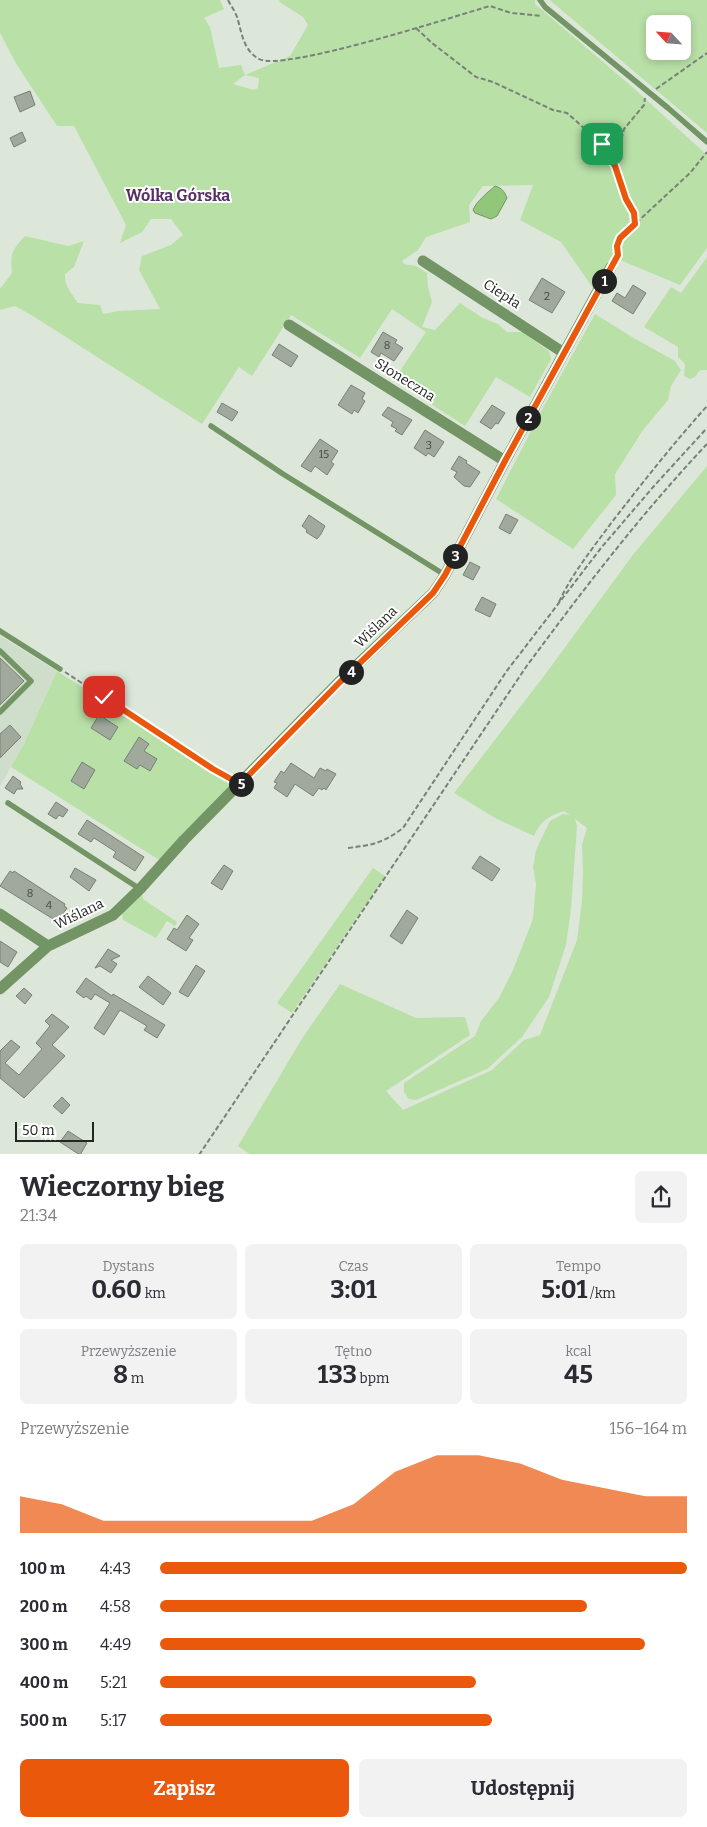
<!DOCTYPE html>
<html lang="pl">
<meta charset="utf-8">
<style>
:root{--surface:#fff;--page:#f2f2f3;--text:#2b2b33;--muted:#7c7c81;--accent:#ea580c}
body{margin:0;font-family:Bitter,serif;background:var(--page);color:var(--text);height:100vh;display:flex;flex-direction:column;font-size:19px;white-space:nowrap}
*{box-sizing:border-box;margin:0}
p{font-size:16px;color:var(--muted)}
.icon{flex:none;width:28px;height:28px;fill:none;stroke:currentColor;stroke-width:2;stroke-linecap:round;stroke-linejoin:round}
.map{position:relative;height:1154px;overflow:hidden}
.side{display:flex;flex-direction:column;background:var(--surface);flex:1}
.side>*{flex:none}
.needle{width:32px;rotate:296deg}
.tools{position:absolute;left:646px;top:15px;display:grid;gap:10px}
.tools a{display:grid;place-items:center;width:45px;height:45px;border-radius:8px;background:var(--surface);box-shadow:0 2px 8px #0003;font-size:25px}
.scale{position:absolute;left:15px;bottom:12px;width:79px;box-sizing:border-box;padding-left:5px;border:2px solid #222621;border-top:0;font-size:14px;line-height:18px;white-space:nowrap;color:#222621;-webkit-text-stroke:4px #fff;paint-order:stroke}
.pin{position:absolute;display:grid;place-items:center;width:42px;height:42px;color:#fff;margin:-21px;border-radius:10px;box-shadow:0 2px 8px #0006}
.km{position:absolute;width:25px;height:25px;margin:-12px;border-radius:50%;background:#222;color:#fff;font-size:14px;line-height:25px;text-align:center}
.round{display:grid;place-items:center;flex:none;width:52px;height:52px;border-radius:8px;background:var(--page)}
.overview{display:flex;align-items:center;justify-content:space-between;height:85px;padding:0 20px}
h1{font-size:28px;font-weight:700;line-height:38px}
.stats{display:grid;grid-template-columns:repeat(3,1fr);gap:8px;height:85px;padding:5px 20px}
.stats div{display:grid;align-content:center;border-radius:8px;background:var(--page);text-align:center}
.stats b{font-size:25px;font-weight:700}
.stats small{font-size:14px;font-weight:400}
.stats p{font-size:14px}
.chart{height:140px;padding:10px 20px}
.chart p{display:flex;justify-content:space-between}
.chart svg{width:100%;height:90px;margin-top:5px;fill:var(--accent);opacity:.7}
.primary-button{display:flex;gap:10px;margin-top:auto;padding:10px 20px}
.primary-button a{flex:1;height:58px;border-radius:8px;background:var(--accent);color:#fff;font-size:20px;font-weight:700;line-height:58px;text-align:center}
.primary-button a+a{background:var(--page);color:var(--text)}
ul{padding:0 20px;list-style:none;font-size:16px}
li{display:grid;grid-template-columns:80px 60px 1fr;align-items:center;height:38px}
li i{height:12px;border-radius:6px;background:var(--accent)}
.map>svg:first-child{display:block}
</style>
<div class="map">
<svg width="707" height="1155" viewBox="0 0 707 1155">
<rect width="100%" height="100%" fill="#dde7d9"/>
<!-- built -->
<path fill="#cfdeca" d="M 0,636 L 57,671 L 24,744 L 0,786 Z"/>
<!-- green -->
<path fill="#b8e0a7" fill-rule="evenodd" d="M 0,0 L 220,0 L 224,9 L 204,18 L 210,27 L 219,68 L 241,65 L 245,75 L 290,56 L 308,25 L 303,17 L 278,1 L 280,0 L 535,0 L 535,4 L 630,85 L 707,155 L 707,248 L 680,285 L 613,257 L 593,288 L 561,242 L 520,220 L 533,185 L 483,186 L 469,205 L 470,222 L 426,237 L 418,250 L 402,261 L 404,264 L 416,266 L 427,273 L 428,287 L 432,302 L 422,327 L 435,330 L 460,303 L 483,318 L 498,324 L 507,332 L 522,332 L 549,351 L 551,359 L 530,397 L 496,377 L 465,426 L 394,380 L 426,332 L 392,309 L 360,358 L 291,315 L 252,376 L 239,367 L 202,424 L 33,316 L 15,306 L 0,310 L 0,289 L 12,273 C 10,253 12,250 25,236 L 68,246 L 84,241 L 74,267 L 65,274 C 64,285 72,294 78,303 L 100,305 L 103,314 L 118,311 L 160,309 L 139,270 L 142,256 L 171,245 L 183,235 L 171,219 L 151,219 L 142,232 L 120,243 L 126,225 L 74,126 L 57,126 L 17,65 L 0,33 ZM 245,75 L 259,78 L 258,88 L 254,90 L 233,84 Z
M 550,0 L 707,0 L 707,133 L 552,2 ZM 655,24 L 682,24 L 682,51 L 655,51 Z
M 707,257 L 707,370 L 700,370 L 695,377 L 690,379 L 684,376 L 685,364 L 678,357 L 678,347 L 644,327 L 671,287 L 681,293 Z
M 595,314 L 632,337 L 675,361 L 681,370 L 671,386 L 668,400 L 643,430 L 615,474 L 616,495 L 573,549 L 496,499 L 544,406 Z
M 707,466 L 707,1154 L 251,1155 L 238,1146 L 303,1037 L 340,984 L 416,1018 L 465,1017 L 470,1035 L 386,1091 L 403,1110 L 492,1070 L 524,1040 L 540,1035 L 577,940 L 582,901 L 583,873 L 582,845 L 587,828 L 575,819 L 577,826 L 571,909 L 566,945 L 549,997 L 522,1037 L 487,1069 L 416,1100 L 409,1099 L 404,1092 L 404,1083 L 475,1036 L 481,1021 L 499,998 L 513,970 L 533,919 L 536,884 L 533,867 L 536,850 L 550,821 L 563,814 L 570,815 L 564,811 C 548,816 541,821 534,836 L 497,819 L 454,793 L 547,672 L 632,556 Z
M 57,671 L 235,785 L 161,861 L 11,767 L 24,744 Z
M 373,868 L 385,876 L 292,1013 L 277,1003 Z
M 142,893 L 143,899 L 177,922 L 175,926 L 167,921 L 156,938 L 123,920 L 122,912 Z"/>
<!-- water -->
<path fill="#92c77b" stroke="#709760" d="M 495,186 C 502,188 504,191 507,198 L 497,216 L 491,219 L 475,213 L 473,210 C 476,202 488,192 495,186 Z"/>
<!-- building -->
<path fill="#a0a99c" stroke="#788174" d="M 30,91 L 35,105 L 20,112 L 14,97 Z
M 22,132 L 26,141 L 14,147 L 10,138 Z
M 542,278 L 565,292 L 552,313 L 529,300 Z
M 633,285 L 646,293 L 633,314 L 612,301 L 617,293 L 625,298 Z
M 383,332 L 397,340 L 395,343 L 403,348 L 394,361 L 381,353 L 379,357 L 371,352 Z
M 279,344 L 298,356 L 291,367 L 272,355 Z
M 351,385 L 365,393 L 362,399 L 365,401 L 358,413 L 354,410 L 352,414 L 338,405 Z
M 222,403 L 238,412 L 232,421 L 217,412 Z
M 492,405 L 505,413 L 498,424 L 496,423 L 491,429 L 480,422 Z
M 388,407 L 412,420 L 402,435 L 395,431 L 397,429 L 391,426 L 393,422 L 382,415 Z
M 425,430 L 444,442 L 434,457 L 428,453 L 426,456 L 414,448 Z
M 320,439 L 338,451 L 331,462 L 334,464 L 327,475 L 315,466 L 311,472 L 301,466 Z
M 459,456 L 467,461 L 466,463 L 480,472 L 470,487 L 464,486 L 454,477 L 457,472 L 451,469 Z
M 506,514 L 518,520 L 510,534 L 499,528 Z
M 309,515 L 325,526 L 321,534 L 317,539 L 306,532 L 307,530 L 302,526 Z
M 470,562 L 480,567 L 473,580 L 463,575 Z
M 482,597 L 496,604 L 490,617 L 475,610 Z
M 0,658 L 24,681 L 0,705 Z
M 99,715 L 118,727 L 110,740 L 91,728 Z
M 10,725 L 21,737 L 0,758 L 0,734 Z
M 139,737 L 149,744 L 144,751 L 157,759 L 150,771 L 140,765 L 137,769 L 124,761 Z
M 82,762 L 95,770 L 84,789 L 71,781 Z
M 291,763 L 314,778 L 320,768 L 326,771 L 327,769 L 336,774 L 326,790 L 324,788 L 322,790 L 319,788 L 313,796 L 295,784 L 287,797 L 274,788 L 277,783 L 274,782 L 281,771 L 284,773 Z
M 13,776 L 21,782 L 20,784 L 23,789 L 17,789 L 14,794 L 5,788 Z
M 56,802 L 68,810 L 63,817 L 59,815 L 56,819 L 48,814 Z
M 87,820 L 144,857 L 135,871 L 113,857 L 116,852 L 94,838 L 91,842 L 78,834 Z
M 480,856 L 500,869 L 492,881 L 472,868 Z
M 224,865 L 233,871 L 222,890 L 211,883 Z
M 75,868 L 96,880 L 89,891 L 70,877 Z
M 10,871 L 13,873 L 14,871 L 65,904 L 64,906 L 67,908 L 58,922 L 0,886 Z
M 407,910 L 418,918 L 402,944 L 390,936 Z
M 187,915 L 199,924 L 189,938 L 193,940 L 186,951 L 167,939 L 174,928 L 177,930 Z
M 0,941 L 17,952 L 8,967 L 0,962 Z
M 108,949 L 120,956 L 111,960 L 117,964 L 111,973 L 100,966 L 95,968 Z
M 196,965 L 205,971 L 188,997 L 179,992 Z
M 148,976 L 171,993 L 163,1005 L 139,987 Z
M 86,978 L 112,996 L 113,994 L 165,1025 L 157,1038 L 144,1030 L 147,1026 L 120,1010 L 104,1035 L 94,1028 L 110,1003 L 95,994 L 91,1000 L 86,996 L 84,998 L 76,992 Z
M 24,988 L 32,995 L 25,1004 L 16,996 Z
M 52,1014 L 69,1027 L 52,1045 L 65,1056 L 24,1098 L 0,1078 L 0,1051 L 11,1040 L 20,1047 L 5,1063 L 19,1075 L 42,1049 L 36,1043 L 50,1026 L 45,1021 Z
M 62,1097 L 70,1105 L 62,1114 L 53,1106 Z
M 68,1131 L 87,1143 L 80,1155 L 60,1142 Z"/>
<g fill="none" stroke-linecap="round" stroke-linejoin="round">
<!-- path -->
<path stroke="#7a8178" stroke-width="2" stroke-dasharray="5 2.5" stroke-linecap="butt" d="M 228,0 C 231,6 235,11 237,17 C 242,33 243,50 259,59 C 283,72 455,16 490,6 L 511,13 L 542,16
M 416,28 L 432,43 L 476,77 L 493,82 L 553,110 L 567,113 L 602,144 L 615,166
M 656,89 L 707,53
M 635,224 L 635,213 L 626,199 L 615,166 L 624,129 L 644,105 L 645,98
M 616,259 L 619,255 L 617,246 L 620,238 L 690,173 L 707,152
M 559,602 C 573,572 593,548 612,522 C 643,482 673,444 707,406
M 65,672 L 213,769 L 229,778
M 348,848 C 373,845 383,843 403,828 L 506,672 L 601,548 L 654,486 L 707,428
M 199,1155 L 526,667 C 583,590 641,514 707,444"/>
<!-- service -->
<path stroke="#739565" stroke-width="5.5" d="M 540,0 L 545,7 L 668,108 L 707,142
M 211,426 L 283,474 L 445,575
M 0,631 L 60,669
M 0,651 L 31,681 L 0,712
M 8,803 L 140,889"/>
<!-- minor -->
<path stroke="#739565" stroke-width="11" d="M 423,261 L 564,353
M 289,325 L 505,461
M 0,914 L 48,946
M 0,989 L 48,946 L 113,915 L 140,889 L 184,840 L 339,682 L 433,593 L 445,575 L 505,461 L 611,267"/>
</g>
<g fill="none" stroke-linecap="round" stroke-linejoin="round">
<!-- route casing -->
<g stroke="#fff" stroke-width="10">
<path id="route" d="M 104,697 L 213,769 L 240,784 L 340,682 L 433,593 L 445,575 L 505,461 L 618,255 L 617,246 L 620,238 L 635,224 L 634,213 L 626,199 L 615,166 L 602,144"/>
</g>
<!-- route -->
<use href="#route" stroke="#ea580c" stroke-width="6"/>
</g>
<g text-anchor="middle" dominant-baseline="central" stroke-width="4" stroke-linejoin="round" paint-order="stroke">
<!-- number labels -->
<g font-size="11" fill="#424740">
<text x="547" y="296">2</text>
<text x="387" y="345">8</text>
<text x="429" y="445">3</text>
<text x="324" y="454">15</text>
<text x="30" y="893">8</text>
<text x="49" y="905">4</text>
</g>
<!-- street labels -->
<g font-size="14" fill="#222621" stroke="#fff">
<text transform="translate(502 294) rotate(33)">Ciepła</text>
<text transform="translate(405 380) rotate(32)">Słoneczna</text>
<text transform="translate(376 627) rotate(-44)">Wiślana</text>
<text transform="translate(79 914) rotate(-26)">Wiślana</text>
</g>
<!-- quarter labels -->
<g font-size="16" font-weight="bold" fill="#572f65" stroke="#fff">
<text x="178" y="195">Wólka Górska</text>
</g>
</g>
</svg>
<div class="tools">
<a><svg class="needle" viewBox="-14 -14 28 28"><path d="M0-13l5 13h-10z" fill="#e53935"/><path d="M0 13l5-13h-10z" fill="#7c7c81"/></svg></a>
</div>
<div class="scale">50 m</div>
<div class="pin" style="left:602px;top:144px;background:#1e9e55"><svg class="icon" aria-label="arrive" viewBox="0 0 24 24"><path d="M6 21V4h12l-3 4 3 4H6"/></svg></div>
<div class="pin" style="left:104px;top:697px;background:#d93025"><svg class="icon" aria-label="check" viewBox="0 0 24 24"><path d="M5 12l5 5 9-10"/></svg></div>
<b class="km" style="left:604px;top:281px">1</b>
<b class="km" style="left:528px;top:418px">2</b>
<b class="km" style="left:455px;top:556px">3</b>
<b class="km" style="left:351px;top:672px">4</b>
<b class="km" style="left:241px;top:784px">5</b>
</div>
<section class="side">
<div class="overview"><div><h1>Wieczorny bieg</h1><p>21:34</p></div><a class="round"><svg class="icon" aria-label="share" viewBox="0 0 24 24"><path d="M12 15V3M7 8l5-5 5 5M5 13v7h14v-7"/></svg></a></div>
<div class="stats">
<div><p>Dystans</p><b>0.60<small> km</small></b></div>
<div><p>Czas</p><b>3:01</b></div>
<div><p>Tempo</p><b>5:01<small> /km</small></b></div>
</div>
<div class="stats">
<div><p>Przewyższenie</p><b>8<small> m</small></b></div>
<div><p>Tętno</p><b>133<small> bpm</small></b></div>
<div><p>kcal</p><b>45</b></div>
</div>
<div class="chart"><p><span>Przewyższenie</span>156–164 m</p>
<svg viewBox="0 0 160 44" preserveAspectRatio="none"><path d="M0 44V26L10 30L20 38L30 38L40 38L50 38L60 38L70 38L80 30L90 14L100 6L110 6L120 10L130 18L140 22L150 26L160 26V44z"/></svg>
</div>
<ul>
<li><b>100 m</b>4:43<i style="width:100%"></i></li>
<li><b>200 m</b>4:58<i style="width:81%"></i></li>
<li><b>300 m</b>4:49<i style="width:92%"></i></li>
<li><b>400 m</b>5:21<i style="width:60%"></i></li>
<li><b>500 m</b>5:17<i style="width:63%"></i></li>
</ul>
<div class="primary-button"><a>Zapisz</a><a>Udostępnij</a></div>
</section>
